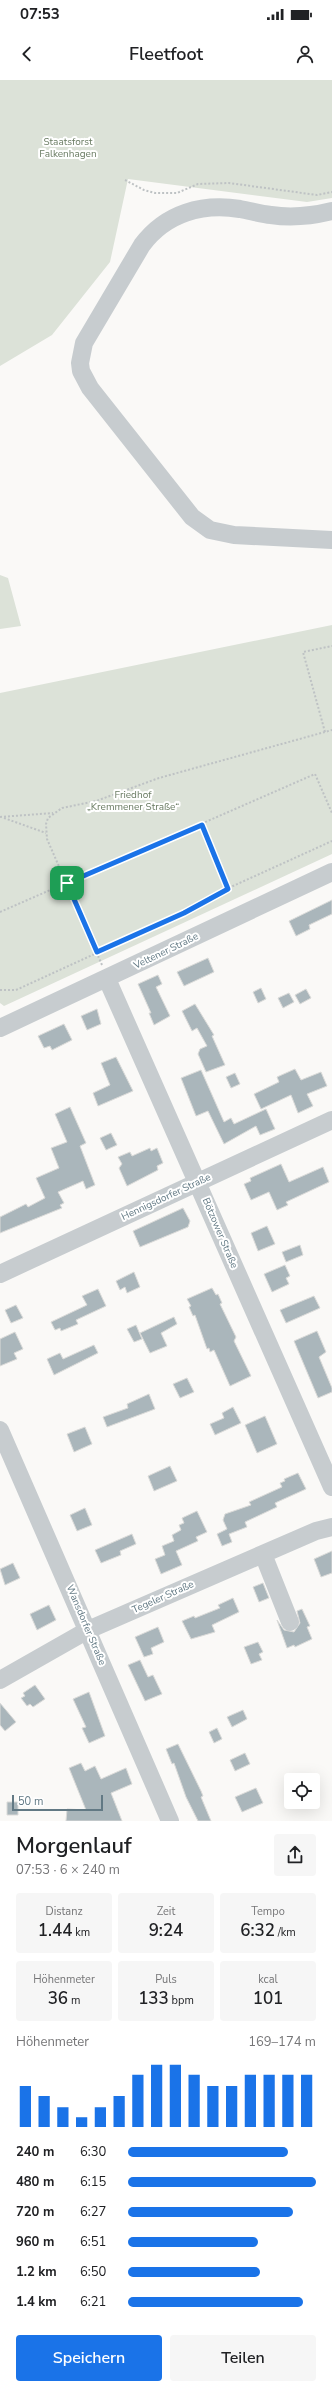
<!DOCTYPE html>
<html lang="de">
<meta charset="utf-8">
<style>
:root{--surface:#fff;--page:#f6f6f6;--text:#202124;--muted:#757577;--accent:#1a73e8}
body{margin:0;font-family:"Nunito Sans",sans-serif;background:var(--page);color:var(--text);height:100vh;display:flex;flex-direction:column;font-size:15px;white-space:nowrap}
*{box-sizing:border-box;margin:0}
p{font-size:13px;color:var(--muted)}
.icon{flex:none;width:22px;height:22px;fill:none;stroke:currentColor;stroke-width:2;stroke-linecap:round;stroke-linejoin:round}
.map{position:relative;height:1741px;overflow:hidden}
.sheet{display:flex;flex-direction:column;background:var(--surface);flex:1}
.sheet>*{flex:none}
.controls{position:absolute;left:284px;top:1693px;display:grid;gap:8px}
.controls a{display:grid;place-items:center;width:36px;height:36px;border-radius:4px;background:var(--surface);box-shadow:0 4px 16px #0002;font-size:20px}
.scale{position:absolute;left:12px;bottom:10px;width:91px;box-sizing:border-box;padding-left:4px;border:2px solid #627984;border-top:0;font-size:11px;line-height:14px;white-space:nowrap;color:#627984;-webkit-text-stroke:3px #fff;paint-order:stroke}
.pin{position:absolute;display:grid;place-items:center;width:34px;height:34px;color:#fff;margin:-17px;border-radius:8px;box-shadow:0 2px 6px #0006}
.round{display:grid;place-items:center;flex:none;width:42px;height:42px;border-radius:4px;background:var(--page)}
.headline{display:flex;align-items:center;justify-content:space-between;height:68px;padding:0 16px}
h1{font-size:22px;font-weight:600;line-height:30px}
.stats{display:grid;grid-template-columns:repeat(3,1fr);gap:6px;height:68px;padding:4px 16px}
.stats div{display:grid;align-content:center;border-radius:4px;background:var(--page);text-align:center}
.stats b{font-size:17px;font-weight:600}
.stats small{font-size:11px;font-weight:400}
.stats p{font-size:11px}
.chart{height:112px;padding:8px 16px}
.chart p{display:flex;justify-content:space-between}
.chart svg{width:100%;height:72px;margin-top:4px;stroke:var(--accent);stroke-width:6}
.action{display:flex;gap:8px;margin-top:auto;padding:8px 16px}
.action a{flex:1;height:46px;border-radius:4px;background:var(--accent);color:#fff;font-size:16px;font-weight:600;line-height:46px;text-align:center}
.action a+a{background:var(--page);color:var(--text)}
ul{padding:0 16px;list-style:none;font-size:13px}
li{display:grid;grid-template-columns:64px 48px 1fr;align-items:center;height:30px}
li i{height:10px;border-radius:5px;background:var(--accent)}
.status{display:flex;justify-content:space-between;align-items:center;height:28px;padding:0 20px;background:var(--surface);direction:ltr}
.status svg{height:11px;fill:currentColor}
header{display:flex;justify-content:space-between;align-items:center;height:52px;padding:0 16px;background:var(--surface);font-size:18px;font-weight:600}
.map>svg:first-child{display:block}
</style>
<div class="status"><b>07:53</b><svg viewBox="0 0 49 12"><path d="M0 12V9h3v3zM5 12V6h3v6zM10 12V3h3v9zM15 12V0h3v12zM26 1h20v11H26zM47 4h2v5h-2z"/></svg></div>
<header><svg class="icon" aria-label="back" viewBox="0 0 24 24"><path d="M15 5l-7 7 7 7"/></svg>Fleetfoot<svg class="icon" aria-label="person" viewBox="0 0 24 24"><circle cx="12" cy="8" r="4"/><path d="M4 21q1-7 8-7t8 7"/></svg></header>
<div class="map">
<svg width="332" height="1741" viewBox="0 0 332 1741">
<rect width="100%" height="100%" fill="#faf9f7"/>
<!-- green -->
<path fill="#dce2d8" d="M 0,0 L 332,0 L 332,118 L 307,122 L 128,99 L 110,182 L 52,255 L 0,286 Z
M 0,495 L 8,498 L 21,546 L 0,549 Z
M 332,545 L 332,774 L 4,926 L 0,923 L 0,613 Z"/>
<!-- building -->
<path fill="#aab6bb" stroke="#dbdbd9" d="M 332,820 L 332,834 L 309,845 L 310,849 L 296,856 L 289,841 Z
M 208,878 L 214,892 L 184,906 L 177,892 Z
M 158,895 L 162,904 L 156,907 L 170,936 L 154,945 L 149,933 L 151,933 L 138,904 Z
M 261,908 L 266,919 L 258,923 L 253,912 Z
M 306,909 L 311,918 L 300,924 L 295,915 Z
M 289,913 L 294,922 L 283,928 L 278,918 Z
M 195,924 L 214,955 L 212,956 L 225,985 L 206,992 L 198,974 L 200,969 L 207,966 L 197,948 L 192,951 L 182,931 Z
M 97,929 L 101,944 L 87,950 L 81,936 Z
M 64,944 L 72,960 L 52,970 L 50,966 L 44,968 L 38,956 Z
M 116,977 L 133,1011 L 98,1026 L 93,1013 L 110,1005 L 101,983 Z
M 295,989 L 301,1000 L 321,992 L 327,1006 L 307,1014 L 313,1026 L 298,1033 L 291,1015 L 261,1029 L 254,1014 L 279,1002 L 277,997 Z
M 201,990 L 224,1042 L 231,1038 L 234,1044 L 266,1029 L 275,1049 L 260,1055 L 256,1046 L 224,1064 L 208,1031 L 196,1036 L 181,998 Z
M 235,993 L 240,1004 L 231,1008 L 226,997 Z
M 70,1027 L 86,1063 L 80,1066 L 95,1105 L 86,1109 L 83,1101 L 58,1112 L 64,1123 L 60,1125 L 62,1128 L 0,1153 L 0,1137 L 26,1124 L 28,1127 L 45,1118 L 36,1098 L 59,1088 L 51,1068 L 67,1062 L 55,1034 Z
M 111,1053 L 117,1065 L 106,1070 L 100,1058 Z
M 150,1068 L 151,1071 L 157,1068 L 163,1083 L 157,1086 L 158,1090 L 127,1106 L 119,1088 L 122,1084 L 118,1077 L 130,1072 L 132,1076 Z
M 281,1084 L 289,1102 L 323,1087 L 329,1102 L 286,1122 L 288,1125 L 277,1130 L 269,1112 L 251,1120 L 244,1104 L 251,1101 L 250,1098 Z
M 183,1128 L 190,1141 L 188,1147 L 140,1167 L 133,1151 Z
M 267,1146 L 275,1164 L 258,1171 L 251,1153 Z
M 300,1165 L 303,1175 L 286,1182 L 282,1172 Z
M 285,1185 L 290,1196 L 286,1198 L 289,1204 L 272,1212 L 264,1194 Z
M 134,1192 L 140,1207 L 127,1213 L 125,1207 L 120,1210 L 116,1201 Z
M 212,1208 L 216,1215 L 218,1214 L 222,1223 L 220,1224 L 236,1257 L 234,1261 L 251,1296 L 230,1306 L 214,1270 L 210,1272 L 209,1268 L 207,1269 L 195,1235 L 193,1236 L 189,1227 L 191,1226 L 187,1219 Z
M 98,1209 L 106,1226 L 76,1240 L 78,1244 L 61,1251 L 60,1248 L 55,1250 L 51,1242 L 87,1225 L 82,1216 Z
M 314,1216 L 320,1228 L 286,1243 L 280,1230 Z
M 16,1225 L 23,1238 L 11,1243 L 5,1230 Z
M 174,1237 L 177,1244 L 161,1253 L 167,1266 L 150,1273 L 140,1253 Z
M 136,1245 L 142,1259 L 134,1262 L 127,1249 Z
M 317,1251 L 326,1272 L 319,1277 L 332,1308 L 332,1312 L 318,1318 L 294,1261 Z
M 15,1252 L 23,1269 L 14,1273 L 17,1279 L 0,1286 L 0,1259 Z
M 94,1265 L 98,1273 L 54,1295 L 47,1279 L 60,1273 L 63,1279 Z
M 187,1298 L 194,1312 L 180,1318 L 173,1304 Z
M 149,1314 L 155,1329 L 107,1347 L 103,1337 L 128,1328 L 127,1324 Z
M 233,1327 L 241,1343 L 215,1355 L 210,1344 L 224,1338 L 222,1333 Z
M 265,1336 L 277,1364 L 257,1373 L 245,1345 Z
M 85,1347 L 92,1364 L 74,1372 L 67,1354 Z
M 170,1386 L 177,1401 L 154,1411 L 148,1396 Z
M 298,1393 L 306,1409 L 275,1423 L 277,1427 L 245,1442 L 247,1447 L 229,1454 L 232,1462 L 222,1466 L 217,1454 L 227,1449 L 223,1440 L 225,1434 L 251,1425 L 249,1422 L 282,1407 L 280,1403 L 285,1401 L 284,1399 Z
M 85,1428 L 92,1445 L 77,1451 L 70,1435 Z
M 197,1431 L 207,1452 L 196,1457 L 198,1461 L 176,1471 L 182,1485 L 161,1494 L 155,1479 L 165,1475 L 162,1466 L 174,1461 L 172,1455 L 181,1450 L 179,1445 L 184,1443 L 182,1438 Z
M 132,1454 L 136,1464 L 120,1471 L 121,1475 L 101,1483 L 95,1470 Z
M 332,1471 L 332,1493 L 321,1497 L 314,1479 Z
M 13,1483 L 20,1498 L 5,1505 L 0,1489 Z
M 263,1503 L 269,1518 L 259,1522 L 253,1507 Z
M 233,1518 L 239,1532 L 212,1545 L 215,1552 L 191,1559 L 182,1541 L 194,1536 L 195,1538 L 220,1528 L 218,1525 Z
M 49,1525 L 56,1540 L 37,1550 L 30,1534 Z
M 302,1529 L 310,1546 L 307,1547 L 312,1559 L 295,1567 L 294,1565 L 287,1568 L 277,1540 L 284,1550 L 294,1552 L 300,1543 L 297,1531 Z
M 158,1547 L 164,1562 L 151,1568 L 153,1574 L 144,1577 L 135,1557 Z
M 258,1562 L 263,1572 L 259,1574 L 262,1580 L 251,1584 L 244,1567 Z
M 140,1580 L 148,1597 L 153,1595 L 162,1614 L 145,1621 L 128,1585 Z
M 35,1605 L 45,1619 L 33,1627 L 30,1624 L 27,1626 L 21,1618 L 25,1616 L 23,1613 Z
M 89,1612 L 105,1656 L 89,1663 L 82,1648 L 86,1647 L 73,1619 Z
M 0,1623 L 16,1642 L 5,1651 L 0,1645 Z
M 243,1630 L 247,1639 L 232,1647 L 227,1637 Z
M 217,1648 L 222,1659 L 214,1663 L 209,1652 Z
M 178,1664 L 201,1711 L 203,1716 L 201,1717 L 211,1741 L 198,1741 L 186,1717 L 174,1683 L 172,1684 L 166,1669 Z
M 245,1673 L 250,1684 L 235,1691 L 230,1680 Z
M 81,1683 L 85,1691 L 95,1686 L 101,1699 L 126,1688 L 132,1704 L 111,1713 L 122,1741 L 66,1741 L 67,1729 L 86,1730 L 69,1688 Z
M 256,1708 L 263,1723 L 242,1732 L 235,1717 Z
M 7,1722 L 18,1722 L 18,1735 L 7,1735 Z"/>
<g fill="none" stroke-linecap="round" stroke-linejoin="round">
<!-- path -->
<path stroke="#bec2c4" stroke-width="2" stroke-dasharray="2 2" stroke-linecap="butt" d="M 125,100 L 144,110 L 155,113 L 177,113 L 198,104 L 229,103 L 317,115 L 332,112
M 325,652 L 303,572 L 332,566
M 0,737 L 53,733
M 4,738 L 46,753
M 202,745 L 228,809
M 0,832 L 315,694 L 332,733
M 102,885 L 47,759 L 46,744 L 48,738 L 62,728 L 96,721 L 159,698 L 332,650
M 0,910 L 16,910 L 184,833 L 233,806 L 332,761"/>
<!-- minor -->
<path stroke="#c7cccf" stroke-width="18" d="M 332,131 C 312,136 291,138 271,135 C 261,134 251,131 240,129 C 202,123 166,133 142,165 L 84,263 L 80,283 L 81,291 L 90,308 L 192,437 L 210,450 L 234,455 L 332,460
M 107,899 L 332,1407
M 0,948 L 332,792
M 0,1194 L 332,1040
M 0,1350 L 170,1741
M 263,1474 L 290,1542
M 0,1600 L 88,1550 L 316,1451 L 332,1447"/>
</g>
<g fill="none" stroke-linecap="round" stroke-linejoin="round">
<!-- route casing -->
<g stroke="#fff" stroke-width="8">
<path id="route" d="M 202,745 L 228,809 L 184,833 L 97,872 L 67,803 Z"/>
</g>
<!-- route -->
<use href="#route" stroke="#1a73e8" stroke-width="5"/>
</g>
<g text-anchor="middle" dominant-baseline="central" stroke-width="4" stroke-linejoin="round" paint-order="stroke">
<!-- park labels -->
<g font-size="10" fill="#697b62" stroke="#fff">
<text x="68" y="62">Staatsforst<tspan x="68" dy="12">Falkenhagen</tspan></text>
<text x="133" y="715">Friedhof<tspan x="133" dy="12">„Kremmener Straße“</tspan></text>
</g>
<!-- street labels -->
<g font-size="10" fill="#627984" stroke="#fff">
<text transform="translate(166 871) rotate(-26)">Veltener Straße</text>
<text transform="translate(166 1117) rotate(-25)">Hennigsdorfer Straße</text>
<text transform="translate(220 1153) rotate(67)">Bötzower Straße</text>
<text transform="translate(163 1517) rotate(-24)">Tegeler Straße</text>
<text transform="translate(86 1545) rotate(67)">Wansdorfer Straße</text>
</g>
</g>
</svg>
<div class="controls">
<a><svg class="icon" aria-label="locate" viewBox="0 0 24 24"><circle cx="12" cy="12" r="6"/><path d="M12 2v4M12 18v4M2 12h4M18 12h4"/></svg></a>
</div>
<div class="scale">50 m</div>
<div class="pin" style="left:67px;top:803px;background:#1e9e55"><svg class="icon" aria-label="arrive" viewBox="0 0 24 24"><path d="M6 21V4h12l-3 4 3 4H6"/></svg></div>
</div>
<section class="sheet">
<div class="headline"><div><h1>Morgenlauf</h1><p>07:53 · 6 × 240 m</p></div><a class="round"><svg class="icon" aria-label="share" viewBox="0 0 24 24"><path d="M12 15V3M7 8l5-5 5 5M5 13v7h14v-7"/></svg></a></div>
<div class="stats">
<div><p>Distanz</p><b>1.44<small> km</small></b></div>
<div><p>Zeit</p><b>9:24</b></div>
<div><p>Tempo</p><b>6:32<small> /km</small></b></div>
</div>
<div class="stats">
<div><p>Höhenmeter</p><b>36<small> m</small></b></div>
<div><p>Puls</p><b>133<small> bpm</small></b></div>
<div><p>kcal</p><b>101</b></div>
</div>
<div class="chart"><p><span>Höhenmeter</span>169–174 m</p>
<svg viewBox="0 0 160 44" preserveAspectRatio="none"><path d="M5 44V19M15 44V25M25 44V32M35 44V38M45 44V32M55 44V25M65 44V12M75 44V6M85 44V6M95 44V12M105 44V19M115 44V19M125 44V12M135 44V12M145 44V12M155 44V12"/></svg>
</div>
<ul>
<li><b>240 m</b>6:30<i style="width:85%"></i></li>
<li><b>480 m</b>6:15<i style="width:100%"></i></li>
<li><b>720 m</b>6:27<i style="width:88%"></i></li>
<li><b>960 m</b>6:51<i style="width:69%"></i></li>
<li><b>1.2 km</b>6:50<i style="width:70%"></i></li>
<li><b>1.4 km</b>6:21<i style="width:93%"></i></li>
</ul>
<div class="action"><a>Speichern</a><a>Teilen</a></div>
</section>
